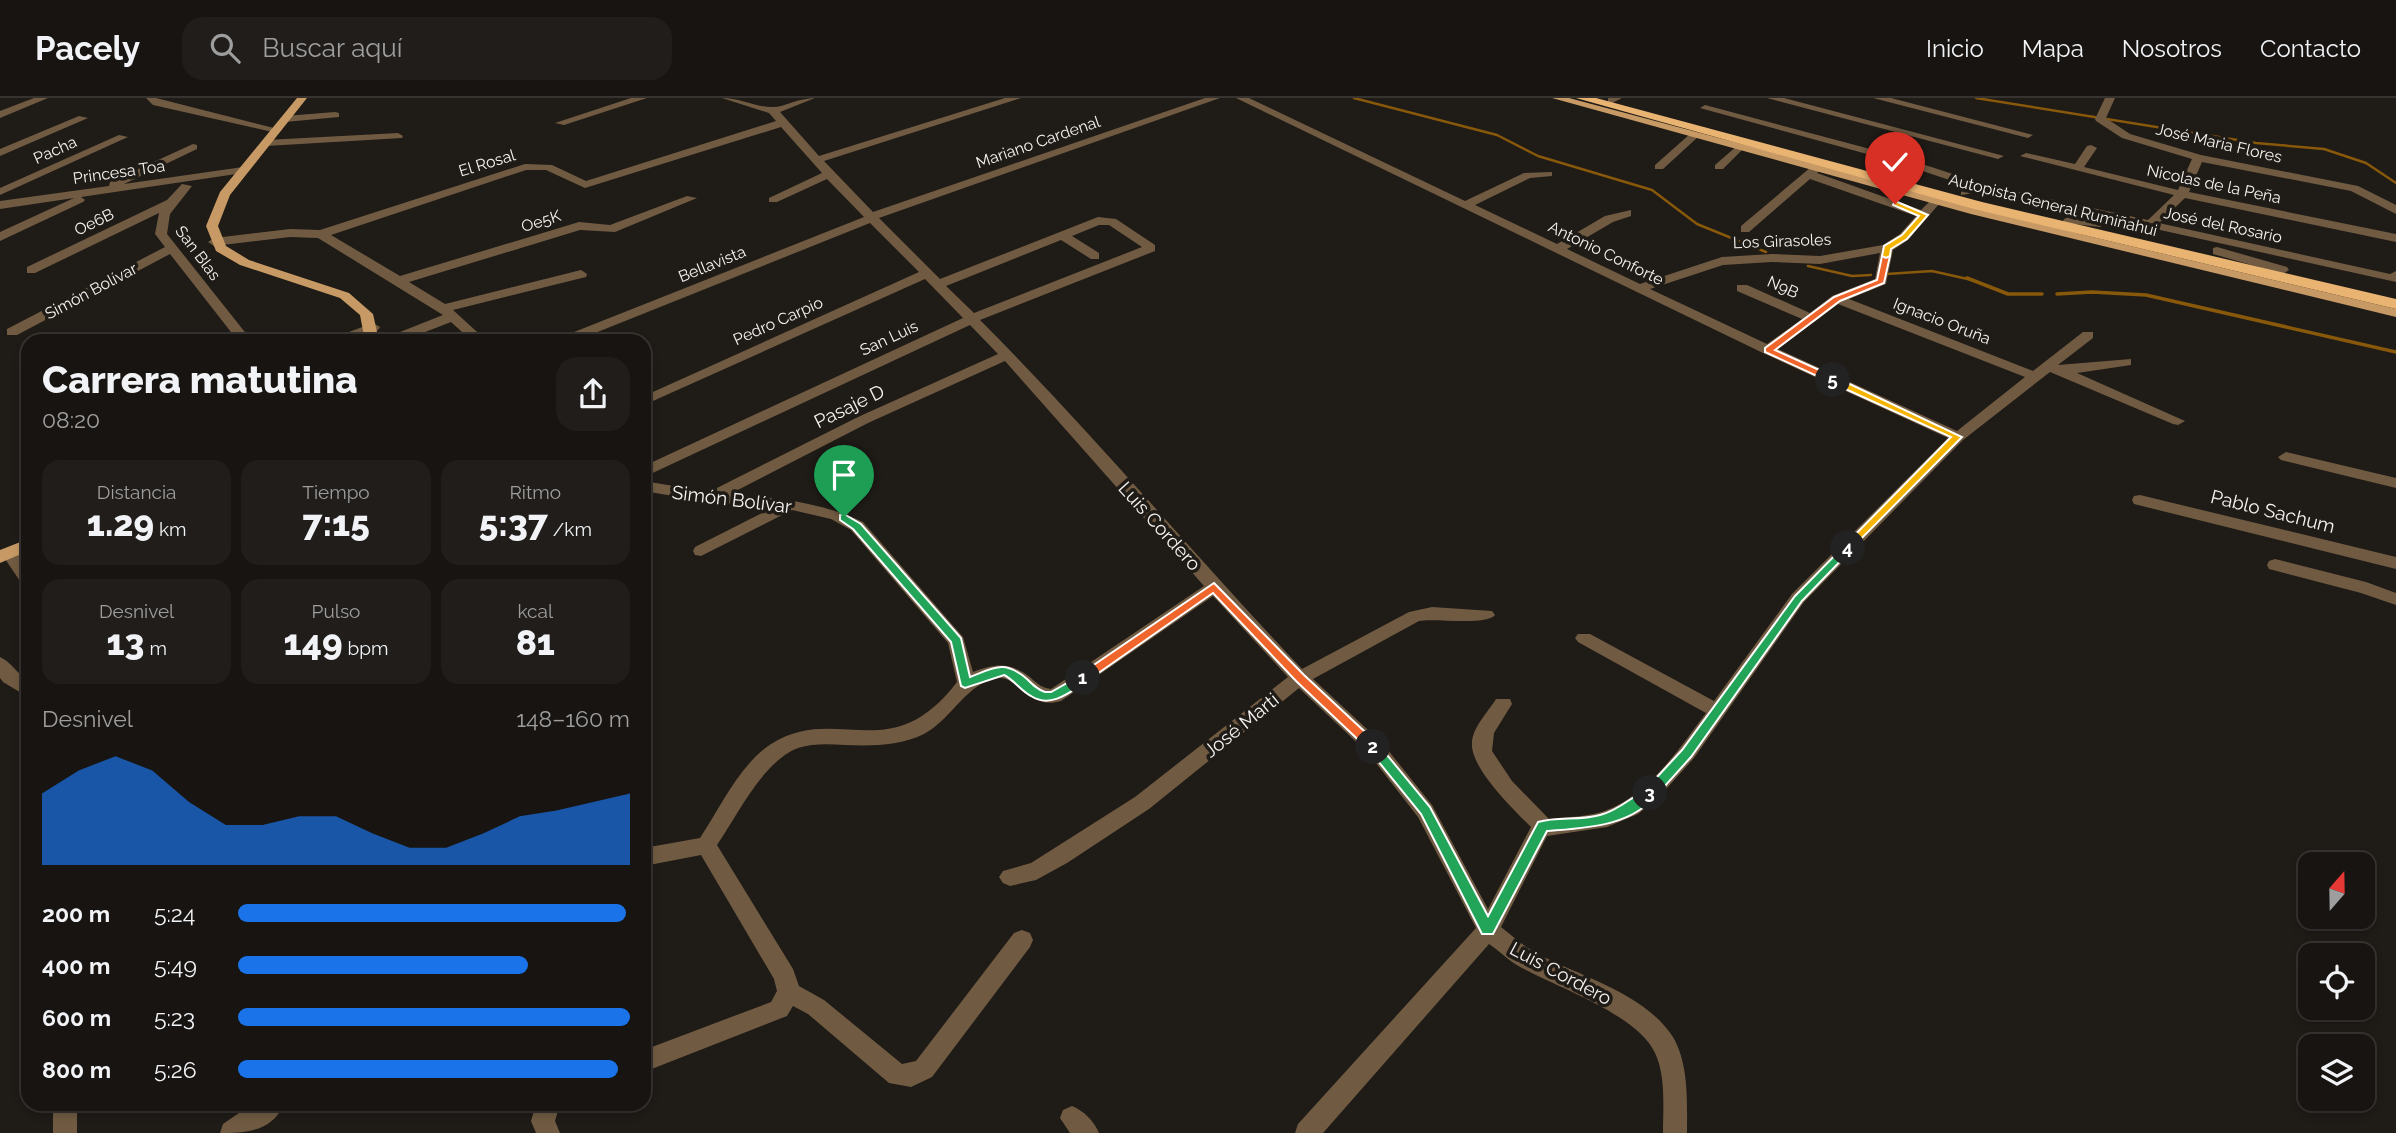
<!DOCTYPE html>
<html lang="es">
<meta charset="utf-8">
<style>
:root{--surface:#171411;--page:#201d1a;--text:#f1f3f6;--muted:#9e9e9f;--line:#363331;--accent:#1a73e8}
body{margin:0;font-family:Raleway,sans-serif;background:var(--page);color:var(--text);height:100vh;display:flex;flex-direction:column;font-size:26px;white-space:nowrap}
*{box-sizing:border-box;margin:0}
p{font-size:23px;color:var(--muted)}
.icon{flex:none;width:38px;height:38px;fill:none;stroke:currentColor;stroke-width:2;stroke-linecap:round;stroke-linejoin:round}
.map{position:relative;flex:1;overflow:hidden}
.sheet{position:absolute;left:21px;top:236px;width:630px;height:777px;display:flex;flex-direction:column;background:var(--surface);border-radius:21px;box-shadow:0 4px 10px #0003,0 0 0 2px var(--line)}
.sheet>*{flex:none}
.needle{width:46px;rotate:20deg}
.buttons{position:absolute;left:2298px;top:754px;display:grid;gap:14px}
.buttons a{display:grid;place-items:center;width:77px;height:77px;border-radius:14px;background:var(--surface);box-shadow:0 4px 10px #0003,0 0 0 2px var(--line);font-size:35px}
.pin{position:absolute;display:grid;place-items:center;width:60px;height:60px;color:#fff;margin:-72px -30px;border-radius:50% 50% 50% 0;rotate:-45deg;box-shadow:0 0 7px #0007}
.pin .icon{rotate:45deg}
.km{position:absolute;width:35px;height:35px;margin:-18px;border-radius:50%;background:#222;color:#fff;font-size:19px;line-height:35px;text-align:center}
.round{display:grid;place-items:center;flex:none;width:74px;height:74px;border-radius:21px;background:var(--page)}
.head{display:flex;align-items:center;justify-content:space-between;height:119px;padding:0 21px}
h1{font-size:38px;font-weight:800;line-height:52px}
.figures{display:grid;grid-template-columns:repeat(3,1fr);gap:10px;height:119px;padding:7px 21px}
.figures div{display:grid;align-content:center;border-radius:18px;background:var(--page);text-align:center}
.figures b{font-size:35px;font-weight:800}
.figures small{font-size:19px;font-weight:400}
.figures p{font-size:19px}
.chart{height:196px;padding:14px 21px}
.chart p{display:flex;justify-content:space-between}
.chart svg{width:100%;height:126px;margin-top:7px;fill:var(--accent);opacity:.7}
ul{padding:0 21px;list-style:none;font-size:23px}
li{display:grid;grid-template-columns:112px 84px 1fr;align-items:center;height:52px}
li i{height:18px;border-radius:9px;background:var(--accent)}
header{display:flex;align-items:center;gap:42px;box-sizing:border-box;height:98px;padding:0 35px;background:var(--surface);border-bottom:2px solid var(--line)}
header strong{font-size:33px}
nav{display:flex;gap:38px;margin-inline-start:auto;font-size:24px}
.search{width:490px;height:63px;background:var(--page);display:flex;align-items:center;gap:18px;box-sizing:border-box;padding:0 24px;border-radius:21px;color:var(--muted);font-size:26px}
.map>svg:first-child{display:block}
</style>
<header>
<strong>Pacely</strong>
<div class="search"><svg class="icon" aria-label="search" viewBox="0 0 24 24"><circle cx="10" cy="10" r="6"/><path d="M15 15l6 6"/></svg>Buscar aquí</div>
<nav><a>Inicio</a><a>Mapa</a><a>Nosotros</a><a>Contacto</a></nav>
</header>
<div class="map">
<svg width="2396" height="1035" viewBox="0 0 2396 1035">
<rect width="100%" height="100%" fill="#1f1b17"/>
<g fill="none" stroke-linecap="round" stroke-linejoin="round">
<!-- stream-far1 -->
<path stroke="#88580b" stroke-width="2.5" d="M 1354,0 L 1497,37 L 1538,58 L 1652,92 L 1697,126 L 1766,154
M 1976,0 L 2256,45 L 2324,51 L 2366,65 L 2396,85
M 1808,168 L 1852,178 L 1871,177
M 1887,176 L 1932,173 L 1972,182"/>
<!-- stream -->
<path stroke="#88580b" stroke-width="3.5" d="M 1967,180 L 2008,196 L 2042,196
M 2057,196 L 2092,194 L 2146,197 L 2396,254"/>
<!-- minor -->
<path fill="#705b42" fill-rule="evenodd" d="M 34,0 L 48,0 L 0,20 L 0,13 Z
M 146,0 L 156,0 L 282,32 L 277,35 L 153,7 Z
M 631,0 L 647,0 L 564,27 L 555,25 Z
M 722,0 C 740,0 755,9 772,9 C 782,10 798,0 815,0 L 780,14 L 819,58 L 1005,0 L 1021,0 L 824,63 L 873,114 L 1205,0 L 1220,0 L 879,120 L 940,181 L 1098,119 L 1116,121 L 1155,147 L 1155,153 L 980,222 C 1092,334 1193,456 1302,571 L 1409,514 L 1432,509 L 1492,513 L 1495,517 C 1486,528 1436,520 1419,523 L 1313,581 L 1383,646 L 1432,707 L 1488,811 L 1531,729 C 1514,712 1469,669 1472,644 C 1473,629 1488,614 1496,601 L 1510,601 L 1512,606 L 1494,635 L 1492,653 L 1512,683 L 1549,721 C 1565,719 1583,719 1598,715 C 1646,702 1678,652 1706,615 L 1578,544 L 1575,540 L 1578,536 L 1590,536 L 1714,603 L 1792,496 L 1948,340 L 1763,255 L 1236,0 L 1249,0 L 1465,103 L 1524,75 L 1552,74 L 1552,78 L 1530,80 L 1475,107 L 1557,146 L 1605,118 L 1631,112 L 1631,118 L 1613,124 L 1567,151 L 1640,186 L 1722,159 L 1772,156 L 1820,158 L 1883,147 L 1900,136 L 1916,118 L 1810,81 L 1749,134 L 1741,134 L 1741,128 L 1811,69 L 1819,69 L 1821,71 L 1817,75 L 1921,112 L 1931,102 L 1939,102 L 1939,106 L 1908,142 L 1893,152 L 1886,186 L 1849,201 L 2033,273 L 2083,234 L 2093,234 L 2093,240 L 2058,267 L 2131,261 L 2131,267 L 2077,275 L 2185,323 L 2178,327 L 2173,326 L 2050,274 L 1963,342 L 1804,504 L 1694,660 L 1658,700 L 1638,716 L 1607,729 L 1547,738 L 1501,829 C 1511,837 1520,845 1531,852 C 1576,878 1643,893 1673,939 C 1689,966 1687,1005 1687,1035 L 1663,1035 C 1663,1010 1666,978 1655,955 C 1637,915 1552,888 1515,866 C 1506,860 1498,852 1489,846 L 1323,1035 L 1295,1035 L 1298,1026 L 1476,830 L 1418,719 L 1369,656 L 1299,590 L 1149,711 L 1067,765 L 1036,782 L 1010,788 L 1003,785 L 999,779 L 1003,773 L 1031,765 L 1135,699 L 1288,579 L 1213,498 L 1061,603 C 1029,613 1018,578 999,580 C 969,582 951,622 924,636 C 899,648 872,648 845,647 C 830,646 813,645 798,650 C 763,663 737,718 717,747 L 793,871 L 799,888 L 824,902 L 902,966 L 916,963 L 1014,835 L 1022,832 L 1030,835 L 1033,842 L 1030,849 L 932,979 L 911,989 L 889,985 L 808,916 L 793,908 L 787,918 L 644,974 L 644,952 L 771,904 L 777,893 L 774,881 L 701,757 L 644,768 L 644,750 L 700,740 C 720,710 740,666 771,646 C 837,604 890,672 957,584 L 948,545 L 851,432 L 831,421 L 792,412 L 701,458 L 695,457 L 693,453 L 695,449 L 772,410 L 696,402 L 644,393 L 644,383 L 709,394 L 858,319 L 998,256 L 970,227 L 644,379 L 644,368 L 963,220 L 925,181 L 644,307 L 644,298 L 919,174 L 870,125 L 575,243 L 557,243 L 559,240 L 864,119 L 827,81 L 777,104 L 769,104 L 769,100 L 822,75 L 781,29 L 585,90 L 546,72 L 526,72 L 331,137 L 400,178 L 579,124 L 610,127 L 687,98 L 697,100 L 615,134 L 580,132 L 409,184 L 445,206 L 581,172 L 587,176 L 586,179 L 453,212 L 487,243 L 472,243 L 451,224 L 402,243 L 383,243 L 385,240 L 443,217 L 318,140 L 290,139 L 214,148 L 208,144 L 214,140 L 290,131 L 320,132 L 525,66 L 552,67 L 586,83 L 776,23 L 769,15 ZM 1099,127 L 1109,127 L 1142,149 L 974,215 L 946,188 L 1061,142 L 1091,161 L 1099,161 L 1099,155 L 1072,138 ZM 1880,155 L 1875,181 L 1832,198 L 1810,215 L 1747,187 L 1737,187 L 1737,193 L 1802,221 L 1767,246 L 1650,191 L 1723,167 L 1772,164 L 1820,166 ZM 1838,206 L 2025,279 L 1957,333 L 1778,251 ZM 1005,263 L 1204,488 L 1051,591 C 1043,590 1037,586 1031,580 C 1011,564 996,565 973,574 L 963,539 L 863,424 C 821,404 776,400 730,396 L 868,325 Z
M 1608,0 L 1622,0 L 1612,5 L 1608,4 Z
M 1767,0 L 1784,0 L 2004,58 L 1998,61 Z
M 1873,0 L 1891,0 L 2033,37 L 2028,40 Z
M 2105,0 L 2115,0 L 2106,20 L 2130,36 L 2201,57 L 2358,88 L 2396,107 L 2396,116 L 2351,93 L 2202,64 L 2189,94 L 2396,136 L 2396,144 L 2185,100 L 2159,125 L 2390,176 L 2396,173 L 2396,184 L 2151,130 L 2142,131 L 2136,127 L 1988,93 L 1961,97 L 1961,93 L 1973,90 L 1896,64 L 1700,10 L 1705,7 L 1904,60 L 1986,87 L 2148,122 L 2174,97 L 2020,58 L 2026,55 L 2075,66 L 2087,48 L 2091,47 L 2097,50 L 2084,69 L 2178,92 L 2192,61 L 2122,40 L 2096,23 L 2095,21 Z
M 335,14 L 339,15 L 339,19 L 285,24 L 280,21 L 285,18 Z
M 79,18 L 88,20 L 0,58 L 0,51 Z
M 398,35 L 403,38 L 402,40 L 266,48 L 261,45 L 266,42 Z
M 1690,36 L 1699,38 L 1663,71 L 1655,71 L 1655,67 Z
M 119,37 L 128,39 L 0,97 L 0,90 Z
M 193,46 L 197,47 L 197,51 L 124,86 L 243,69 L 249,72 L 243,75 L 81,99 L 85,102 L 83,104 L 0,143 L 0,134 L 74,100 L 0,111 L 0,103 L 109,88 L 110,84 Z
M 1738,47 L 1744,50 L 1723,71 L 1715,71 L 1715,67 Z
M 182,86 L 192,88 L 170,116 L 167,136 L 248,238 L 248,243 L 238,243 L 170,156 L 17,237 L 7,237 L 7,231 L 165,149 L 155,136 L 159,115 L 35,175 L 27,175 L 27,169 L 167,102 Z
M 2069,118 L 2100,121 L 2106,125 L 2100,129 L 2065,125 L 2063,122 Z
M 2217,149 L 2287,169 L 2289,172 L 2283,176 L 2213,156 L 2213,150 Z
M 373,225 L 380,229 L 378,232 L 345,243 L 325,243 Z
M 2286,354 L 2396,380 L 2396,390 L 2281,362 L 2278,359 Z
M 2140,397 L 2396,459 L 2396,471 L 2134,406 L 2132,402 L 2134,398 Z
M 9,450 C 25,455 28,473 28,488 L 22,486 L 1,455 Z
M 2275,461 L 2366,484 L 2396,495 L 2396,507 L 2361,495 L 2269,471 L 2267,467 L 2269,463 Z
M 0,559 C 10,563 18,576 28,583 L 28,599 L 3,584 L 0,580 Z
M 53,1006 L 77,1006 L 77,1035 L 53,1035 Z
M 252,1006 L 284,1006 C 272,1034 245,1035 220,1035 L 223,1026 Z
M 536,1006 L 560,1006 L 555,1023 L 560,1035 L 536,1035 L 531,1023 Z
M 1072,1008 C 1084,1013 1094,1023 1099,1035 L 1070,1035 L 1060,1020 L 1063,1012 Z"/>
<!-- major -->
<path fill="#c79a65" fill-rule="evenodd" d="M 297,0 L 307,0 L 230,97 L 218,128 L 226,148 L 249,162 L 349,195 L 373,216 L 379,243 L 365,243 L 360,217 L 340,200 L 240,167 L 216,153 L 206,128 L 220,94 Z
M 1552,0 L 1569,0 L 2084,137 L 2396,211 L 2396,219 L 1971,116 Z
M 28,441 L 28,453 L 0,465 L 0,452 Z"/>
<!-- highway -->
<path fill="#e9b372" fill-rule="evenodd" d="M 1576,0 L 1596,0 L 1982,104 L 2396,201 L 2396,211 L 1974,111 Z"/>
</g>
<!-- split-1 -->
<path fill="#22a559" stroke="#fff" stroke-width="2" d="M 844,416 L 861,426 L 961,540 L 970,579 C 995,569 1005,562 1027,581 C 1033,587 1038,592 1045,594 L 1051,594 L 1083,576 L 1087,577 L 1087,583 C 1070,594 1051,611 1031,598 C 1021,593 1014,582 1004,577 L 965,590 L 961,588 L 951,544 L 853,431 L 840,422 L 840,417 Z"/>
<!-- split-2 -->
<path fill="#f0652b" stroke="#fff" stroke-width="2" d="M 1214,485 L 1304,577 L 1378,646 L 1378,652 L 1369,652 L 1296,583 L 1213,495 L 1087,583 L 1079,583 L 1079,577 Z"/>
<!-- split-3 -->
<path fill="#22a559" stroke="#fff" stroke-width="2" d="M 1373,644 L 1378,646 L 1430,709 L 1488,818 L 1538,724 C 1558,718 1580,723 1600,717 C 1620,712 1633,697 1650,690 L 1657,695 C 1634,729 1583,730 1547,733 L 1493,836 L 1482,836 L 1421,716 L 1369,652 L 1367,649 Z"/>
<!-- split-4 -->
<path fill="#22a559" stroke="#fff" stroke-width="2" d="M 1844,448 L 1853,450 L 1802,503 L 1691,659 L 1655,699 L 1646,699 L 1646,691 L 1682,652 L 1795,498 Z"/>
<!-- split-5 -->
<path fill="#f5b400" stroke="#fff" stroke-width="2" d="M 1830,280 L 1837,280 L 1962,339 L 1848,454 L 1844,453 L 1844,448 L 1951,339 L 1830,284 Z"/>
<!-- split-6 -->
<path fill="#f0652b" stroke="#fff" stroke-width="2" d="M 1886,155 L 1890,158 L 1884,185 L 1840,203 L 1775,252 L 1837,280 L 1837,284 L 1830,284 L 1765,254 L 1765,250 L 1834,199 L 1877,182 L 1882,158 Z"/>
<!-- split-7 -->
<path fill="#f5b400" stroke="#fff" stroke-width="2" d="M 1895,103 L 1928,117 L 1907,141 L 1891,151 L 1890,158 L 1886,160 L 1882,158 L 1884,148 L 1902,137 L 1919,118 L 1893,107 Z"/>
<g text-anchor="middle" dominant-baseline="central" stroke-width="7" stroke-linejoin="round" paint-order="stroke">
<!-- far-street labels -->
<g font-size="16" fill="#f5f2f0" stroke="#1f1b17">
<text transform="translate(1038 44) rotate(-19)">Mariano Cardenal</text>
<text transform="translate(2219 45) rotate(13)">José Maria Flores</text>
<text transform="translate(55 52) rotate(-24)">Pacha</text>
<text transform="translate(487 65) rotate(-17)">El Rosal</text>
<text transform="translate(119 74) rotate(-8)">Princesa Toa</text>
<text transform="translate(2214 86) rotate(12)">Nicolas de la Peña</text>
<text transform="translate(2053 107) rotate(14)">Autopista General Rumiñahui</text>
<text transform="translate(541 123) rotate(-17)">Oe5K</text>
<text transform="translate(94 124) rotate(-26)">Oe6B</text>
<text transform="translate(2223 127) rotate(12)">José del Rosario</text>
<text transform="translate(1782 143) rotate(-2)">Los Girasoles</text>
<text transform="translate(198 155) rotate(53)">San Blas</text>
<text transform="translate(1606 155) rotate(26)">Antonio Conforte</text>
<text transform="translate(712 166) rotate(-22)">Bellavista</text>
<text transform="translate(1783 189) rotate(24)">N9B</text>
<text transform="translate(91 193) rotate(-28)">Simón Bolívar</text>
<text transform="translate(778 223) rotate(-24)">Pedro Carpio</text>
<text transform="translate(1942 223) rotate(21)">Ignacio Oruña</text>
<text transform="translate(889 240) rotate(-25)">San Luis</text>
</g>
<!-- street labels -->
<g font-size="19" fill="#f5f2f0" stroke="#1f1b17">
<text transform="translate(849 308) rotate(-26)">Pasaje D</text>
<text transform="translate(732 401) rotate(7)">Simón Bolívar</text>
<text transform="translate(2273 413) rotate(14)">Pablo Sachum</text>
<text transform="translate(1160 428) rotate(48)">Luis Cordero</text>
<text transform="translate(1241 627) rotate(-39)">José Marti</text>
<text transform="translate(1561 875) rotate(28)">Luis Cordero</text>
</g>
</g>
</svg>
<div class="buttons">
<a><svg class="needle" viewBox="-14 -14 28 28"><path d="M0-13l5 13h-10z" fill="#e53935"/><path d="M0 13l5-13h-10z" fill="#9e9e9f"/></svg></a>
<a><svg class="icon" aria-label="locate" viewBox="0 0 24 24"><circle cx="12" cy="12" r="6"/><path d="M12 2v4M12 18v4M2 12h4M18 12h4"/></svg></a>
<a><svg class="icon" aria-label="layers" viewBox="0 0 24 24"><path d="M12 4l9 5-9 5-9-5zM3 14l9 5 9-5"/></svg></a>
</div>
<div class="pin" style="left:844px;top:419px;background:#1e9e55"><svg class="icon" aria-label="arrive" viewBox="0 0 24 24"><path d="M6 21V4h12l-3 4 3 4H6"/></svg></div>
<div class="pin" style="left:1895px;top:106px;background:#d93025"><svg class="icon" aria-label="check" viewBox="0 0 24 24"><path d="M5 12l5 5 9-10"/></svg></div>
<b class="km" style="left:1083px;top:580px">1</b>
<b class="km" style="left:1373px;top:649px">2</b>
<b class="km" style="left:1650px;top:695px">3</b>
<b class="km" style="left:1848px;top:450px">4</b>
<b class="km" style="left:1833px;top:282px">5</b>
<section class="sheet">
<div class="head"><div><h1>Carrera matutina</h1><p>08:20</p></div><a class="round"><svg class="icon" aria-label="share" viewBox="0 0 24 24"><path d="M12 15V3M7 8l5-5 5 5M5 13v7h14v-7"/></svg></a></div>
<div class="figures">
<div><p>Distancia</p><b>1.29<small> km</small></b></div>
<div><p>Tiempo</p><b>7:15</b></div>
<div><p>Ritmo</p><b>5:37<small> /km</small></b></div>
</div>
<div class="figures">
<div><p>Desnivel</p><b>13<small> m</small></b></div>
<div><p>Pulso</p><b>149<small> bpm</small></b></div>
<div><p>kcal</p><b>81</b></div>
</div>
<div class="chart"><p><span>Desnivel</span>148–160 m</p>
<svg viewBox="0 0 160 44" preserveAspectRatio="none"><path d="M0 44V19L10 11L20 6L30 11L40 22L50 30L60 30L70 27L80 27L90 33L100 38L110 38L120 33L130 27L140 25L150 22L160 19V44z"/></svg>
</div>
<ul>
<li><b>200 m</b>5:24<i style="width:99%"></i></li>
<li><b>400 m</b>5:49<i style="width:74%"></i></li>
<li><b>600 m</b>5:23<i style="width:100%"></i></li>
<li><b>800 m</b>5:26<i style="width:97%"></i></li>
</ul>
</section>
</div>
